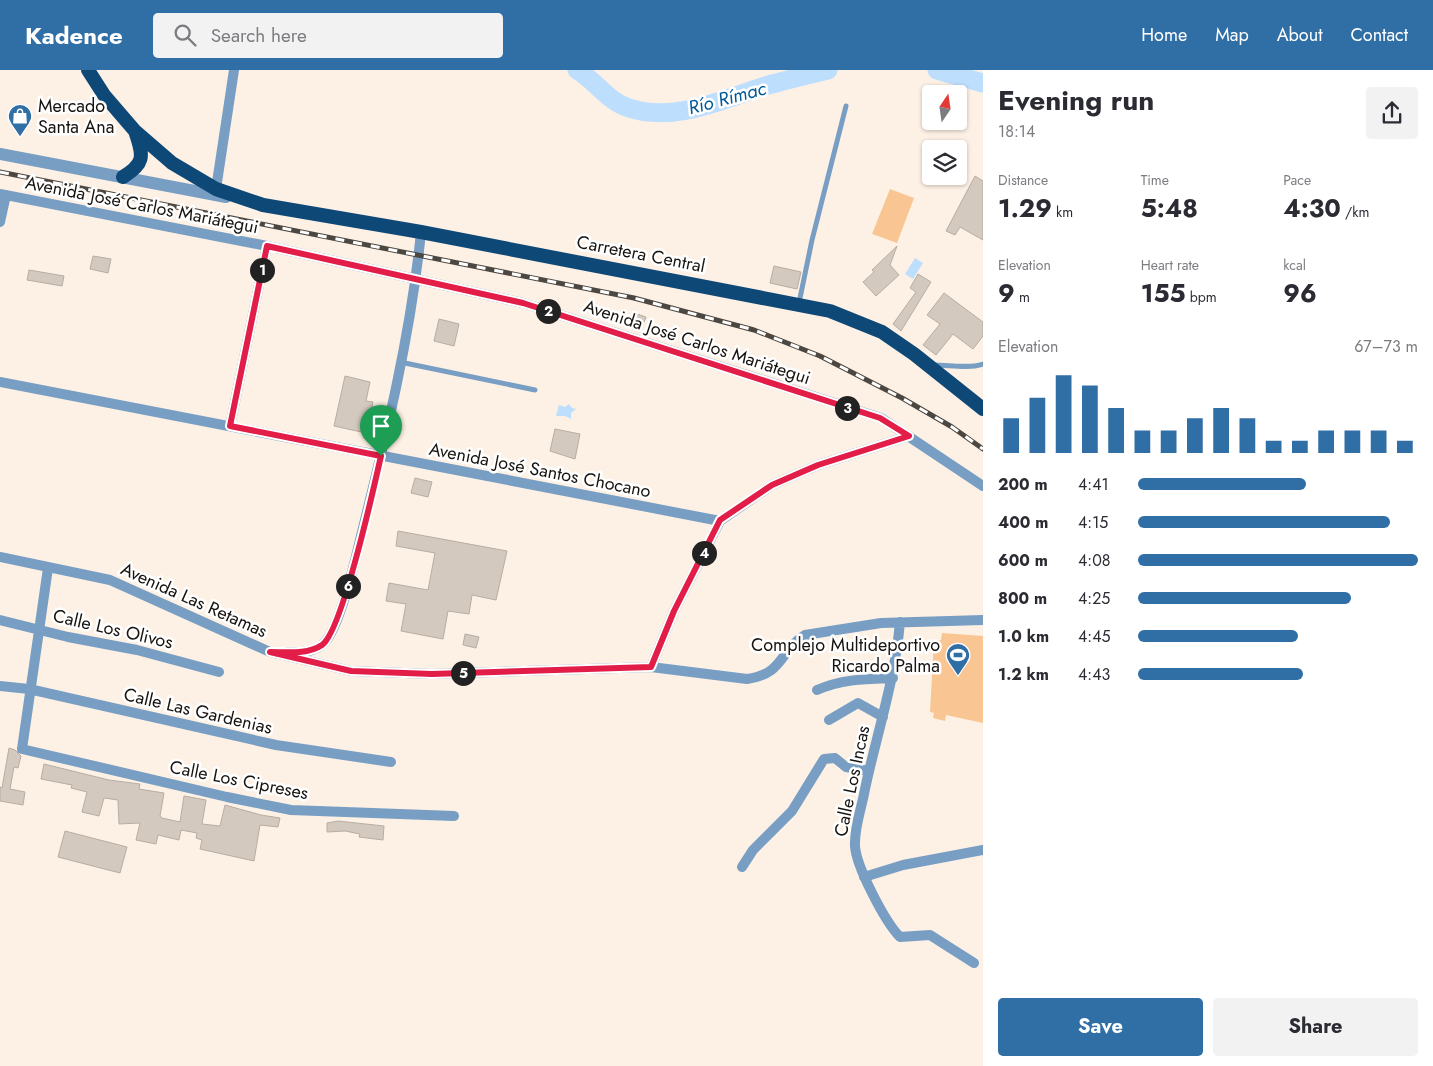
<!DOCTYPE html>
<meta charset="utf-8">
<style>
:root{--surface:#fff;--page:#f2f2f3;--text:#2b2b33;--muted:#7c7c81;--accent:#306ea6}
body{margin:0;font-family:Jost,sans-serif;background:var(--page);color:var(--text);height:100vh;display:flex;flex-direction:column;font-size:19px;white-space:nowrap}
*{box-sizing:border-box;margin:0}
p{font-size:16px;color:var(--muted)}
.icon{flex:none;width:28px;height:28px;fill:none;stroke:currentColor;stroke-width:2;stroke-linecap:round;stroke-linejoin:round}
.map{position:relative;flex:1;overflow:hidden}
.drawer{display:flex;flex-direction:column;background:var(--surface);width:450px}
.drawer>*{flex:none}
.needle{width:32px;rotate:13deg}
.fabs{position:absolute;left:922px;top:15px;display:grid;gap:10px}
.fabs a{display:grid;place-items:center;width:45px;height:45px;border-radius:5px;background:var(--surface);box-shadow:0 1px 4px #0004;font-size:25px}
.pin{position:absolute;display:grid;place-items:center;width:42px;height:42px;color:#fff;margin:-51px -21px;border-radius:50% 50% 50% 0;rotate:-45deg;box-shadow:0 0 5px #0007}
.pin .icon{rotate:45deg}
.km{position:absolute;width:25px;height:25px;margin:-12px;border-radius:50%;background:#222;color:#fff;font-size:14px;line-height:25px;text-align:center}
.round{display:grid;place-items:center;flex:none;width:52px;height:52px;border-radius:5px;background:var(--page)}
.headline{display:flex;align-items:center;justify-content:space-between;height:85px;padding:0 15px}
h1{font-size:28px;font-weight:700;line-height:38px}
.figures{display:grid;grid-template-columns:repeat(3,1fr);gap:8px;height:85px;padding:5px 15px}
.figures div{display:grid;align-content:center}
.figures b{font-size:25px;font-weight:700}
.figures small{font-size:14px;font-weight:400}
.figures p{font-size:14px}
.chart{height:140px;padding:10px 15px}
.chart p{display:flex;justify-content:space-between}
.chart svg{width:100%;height:90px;margin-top:5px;stroke:var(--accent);stroke-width:6}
.button{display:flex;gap:10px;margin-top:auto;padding:10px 15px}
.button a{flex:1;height:58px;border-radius:5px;background:var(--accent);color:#fff;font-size:20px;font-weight:700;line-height:58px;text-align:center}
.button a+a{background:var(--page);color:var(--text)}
ul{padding:0 15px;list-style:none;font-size:16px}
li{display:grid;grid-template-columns:80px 60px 1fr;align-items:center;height:38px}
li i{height:12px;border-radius:6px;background:var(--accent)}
header{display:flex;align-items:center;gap:30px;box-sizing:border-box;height:70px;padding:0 25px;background:var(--accent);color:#fff}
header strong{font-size:24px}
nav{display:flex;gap:28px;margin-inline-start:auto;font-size:18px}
.search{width:350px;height:45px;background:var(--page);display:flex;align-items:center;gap:12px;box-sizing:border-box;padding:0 18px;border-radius:5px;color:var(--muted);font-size:19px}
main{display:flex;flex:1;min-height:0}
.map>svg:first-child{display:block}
</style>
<header>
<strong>Kadence</strong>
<div class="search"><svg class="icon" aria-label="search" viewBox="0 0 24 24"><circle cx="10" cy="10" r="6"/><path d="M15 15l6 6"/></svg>Search here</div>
<nav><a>Home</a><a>Map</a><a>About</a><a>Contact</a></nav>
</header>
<main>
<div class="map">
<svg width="983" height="996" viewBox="0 0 983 996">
<rect width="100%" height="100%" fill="#fdf1e5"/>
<!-- green -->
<path fill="#f9c693" d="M 890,119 L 914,128 L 897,173 L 872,164 Z
M 942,563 L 983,566 L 983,653 L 946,645 L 945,651 L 933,648 L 934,643 L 930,642 L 934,571 L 941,570 Z"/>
<!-- water -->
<path fill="#bedefe" d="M 915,188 L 923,193 L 913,209 L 905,204 Z
M 569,334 L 572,338 L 576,339 L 571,343 L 571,349 L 565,346 L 556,346 L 559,335 L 565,337 Z"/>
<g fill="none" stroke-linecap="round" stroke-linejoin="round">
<!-- river -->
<path stroke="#bedefe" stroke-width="19" d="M 577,0 C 596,11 607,31 629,38 C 675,53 723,29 765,16 C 786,10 807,5 828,0
M 937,0 L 983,13"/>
</g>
<!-- building -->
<path fill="#d4c9be" stroke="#b8ada2" d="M 975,106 L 983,111 L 983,170 L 960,157 L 955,165 L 946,161 Z
M 897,176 L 890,195 L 899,205 L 876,226 L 863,212 L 874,202 L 872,200 Z
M 93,186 L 111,189 L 108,203 L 90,199 Z
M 774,196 L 801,202 L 797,219 L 770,213 Z
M 29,200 L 64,206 L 62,216 L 27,210 Z
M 918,204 L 931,212 L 901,261 L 893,254 L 916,222 L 910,218 Z
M 944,223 L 983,252 L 983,266 L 973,279 L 953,264 L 936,285 L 923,275 L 940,254 L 927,245 Z
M 637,244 L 646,247 L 640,262 L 632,259 Z
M 439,249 L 459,254 L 454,276 L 434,271 Z
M 345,306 L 370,312 L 366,331 L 373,332 L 366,363 L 334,356 Z
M 555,359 L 580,364 L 575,389 L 550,381 Z
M 415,408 L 432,412 L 428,427 L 411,423 Z
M 398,461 L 507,481 L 496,530 L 472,525 L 469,544 L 448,541 L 443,569 L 401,561 L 406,534 L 386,531 L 389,513 L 428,520 L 435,483 L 396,476 Z
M 465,564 L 479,567 L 476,578 L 463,575 Z
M 9,678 L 15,680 L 21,686 L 18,698 L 14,697 L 10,719 L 25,722 L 23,735 L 0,731 L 0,717 L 2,718 Z
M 44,694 L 109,710 L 140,714 L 139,719 L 164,723 L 160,746 L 162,748 L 180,752 L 184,726 L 206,730 L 202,754 L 220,756 L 225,735 L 261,745 L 280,748 L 278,757 L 260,755 L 254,791 L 200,779 L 202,770 L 196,768 L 197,763 L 181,760 L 179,770 L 158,765 L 156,774 L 136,770 L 140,753 L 119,754 L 118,730 L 104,728 L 99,746 L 82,742 L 87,722 L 71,718 L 72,715 L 41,709 Z
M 338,751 L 384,756 L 383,770 L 359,767 L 360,764 L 345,761 L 327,762 L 327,753 Z
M 65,761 L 127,777 L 120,803 L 58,787 Z"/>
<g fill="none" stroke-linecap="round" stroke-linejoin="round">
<!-- service -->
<path stroke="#789ec3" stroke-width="5" d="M 799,233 L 812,170 L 846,36
M 400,292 L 535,320
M 934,295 C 950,295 968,299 983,294"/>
<!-- minor -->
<path stroke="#789ec3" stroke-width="10" d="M 216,119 L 234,0
M 0,124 L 267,176 L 523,233 L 881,348 L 983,416
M 0,152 L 6,125
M 0,312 L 720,451
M 230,356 L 267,176
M 0,487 L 110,510 L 270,582 L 351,601 L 432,604 L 651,597 L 747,609 C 784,604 779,581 805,565 L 881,553 L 983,550
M 48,498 L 22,679 L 227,727 L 291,740 L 454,746
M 0,550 L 68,567 L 137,580 L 219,602
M 900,552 C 895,610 877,663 865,719 C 862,737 854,757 855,776 C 856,796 885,852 900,867 L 930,865 L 974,893
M 288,582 C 299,583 316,582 324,573 C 340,557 355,491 361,466 C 386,366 411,264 421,162
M 651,597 L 674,541 L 720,451 L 772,415 L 818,395 L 909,366
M 0,616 L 29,619 L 276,675 L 391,692
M 817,620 C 842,609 865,609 893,608
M 829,650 L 858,633 L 883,647
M 742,797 L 753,780 L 792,741 L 824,689 L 835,688 L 846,697 L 869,701
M 864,807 L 903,795 L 983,780"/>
<!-- tertiary -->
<path stroke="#789ec3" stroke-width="12" d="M 0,84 L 226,127"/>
<!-- trunk -->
<path stroke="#0e4877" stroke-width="14" d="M 88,0 L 104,25 L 135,61 L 172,93 L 216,119 L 263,135 L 421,162 L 830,241 L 882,262 L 914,284 L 983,339
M 123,107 C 144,94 144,87 136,64"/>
<!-- rail casing -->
<g stroke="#4c4741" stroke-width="5">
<path id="rail" d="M 0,102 L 634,228 L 754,260 L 820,286 L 902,328 L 952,357 L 983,379"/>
</g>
<!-- rail -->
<use href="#rail" stroke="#fff" stroke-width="3" stroke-dasharray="9" stroke-linecap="butt"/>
</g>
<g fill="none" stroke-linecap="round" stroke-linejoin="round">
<!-- route casing -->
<g stroke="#fff" stroke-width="10">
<path id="route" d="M 267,176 L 523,233 L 880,348 L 909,366 L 818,395 L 772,415 L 720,450 L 674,541 L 651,597 L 432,604 L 351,601 L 270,582 C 287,582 307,585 322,575 C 342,561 374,417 381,386 L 230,356 Z"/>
</g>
<!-- route -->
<use href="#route" stroke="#e11d48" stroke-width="6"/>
</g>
<!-- icons -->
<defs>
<g id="shop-pin" transform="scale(1.25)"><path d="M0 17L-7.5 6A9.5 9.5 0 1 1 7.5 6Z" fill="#306ea6" stroke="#fff"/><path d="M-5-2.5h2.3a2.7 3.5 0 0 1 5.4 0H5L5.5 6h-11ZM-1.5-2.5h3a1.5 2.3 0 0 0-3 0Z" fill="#fff"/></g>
<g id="stadium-pin" transform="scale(1.25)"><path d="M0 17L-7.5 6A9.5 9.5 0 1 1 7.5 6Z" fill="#306ea6" stroke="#fff"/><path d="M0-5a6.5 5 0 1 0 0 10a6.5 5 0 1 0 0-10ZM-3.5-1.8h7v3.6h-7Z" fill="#fff"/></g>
</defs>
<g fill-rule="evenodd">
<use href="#shop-pin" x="20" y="46"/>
<use href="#stadium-pin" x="958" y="585"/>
</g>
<g text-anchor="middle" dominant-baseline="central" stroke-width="5" stroke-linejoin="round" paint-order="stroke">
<!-- poi labels -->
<g font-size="18" fill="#17130f" stroke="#fff" text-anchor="start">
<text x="38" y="36">Mercado<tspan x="38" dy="21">Santa Ana</tspan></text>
<text x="940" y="575" text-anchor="end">Complejo Multideportivo<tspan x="940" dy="21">Ricardo Palma</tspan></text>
</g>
<!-- street labels -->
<g font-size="18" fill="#17130f" stroke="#fff">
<text transform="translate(142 135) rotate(11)">Avenida José Carlos Mariátegui</text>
<text transform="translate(641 184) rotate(11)">Carretera Central</text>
<text transform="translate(697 272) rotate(18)">Avenida José Carlos Mariátegui</text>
<text transform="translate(540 400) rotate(11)">Avenida José Santos Chocano</text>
<text transform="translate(194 530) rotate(24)">Avenida Las Retamas</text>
<text transform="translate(113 559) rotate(13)">Calle Los Olivos</text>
<text transform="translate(198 641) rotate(13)">Calle Las Gardenias</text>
<text transform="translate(239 710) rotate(11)">Calle Los Cipreses</text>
<text transform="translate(852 711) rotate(-78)">Calle Los Incas</text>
</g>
<!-- water labels -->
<g font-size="19" font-style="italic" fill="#005895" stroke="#fff">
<text transform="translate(727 28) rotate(-15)">Río Rímac</text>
</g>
</g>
</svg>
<div class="fabs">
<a><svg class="needle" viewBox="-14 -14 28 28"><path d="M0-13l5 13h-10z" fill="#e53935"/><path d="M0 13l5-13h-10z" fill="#7c7c81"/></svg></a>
<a><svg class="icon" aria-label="layers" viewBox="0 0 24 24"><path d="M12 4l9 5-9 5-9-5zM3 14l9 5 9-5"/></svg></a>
</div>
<div class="pin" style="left:381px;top:386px;background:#1e9e55"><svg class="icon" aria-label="arrive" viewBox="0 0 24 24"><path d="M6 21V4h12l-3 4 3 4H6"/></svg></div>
<b class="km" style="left:262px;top:200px">1</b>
<b class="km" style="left:548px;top:241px">2</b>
<b class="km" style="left:847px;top:338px">3</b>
<b class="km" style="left:704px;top:483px">4</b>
<b class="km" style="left:463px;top:603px">5</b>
<b class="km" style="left:348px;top:516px">6</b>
</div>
<section class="drawer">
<div class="headline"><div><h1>Evening run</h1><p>18:14</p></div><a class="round"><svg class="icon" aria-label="share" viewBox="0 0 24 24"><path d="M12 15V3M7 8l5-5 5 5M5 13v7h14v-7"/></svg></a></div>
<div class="figures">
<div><p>Distance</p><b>1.29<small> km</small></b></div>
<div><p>Time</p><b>5:48</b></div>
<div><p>Pace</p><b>4:30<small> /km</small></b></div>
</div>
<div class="figures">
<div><p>Elevation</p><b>9<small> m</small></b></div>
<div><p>Heart rate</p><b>155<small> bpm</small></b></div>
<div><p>kcal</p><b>96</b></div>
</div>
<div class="chart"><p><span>Elevation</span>67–73 m</p>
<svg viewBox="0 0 160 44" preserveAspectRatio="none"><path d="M5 44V27M15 44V17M25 44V6M35 44V11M45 44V22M55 44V33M65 44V33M75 44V27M85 44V22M95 44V27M105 44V38M115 44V38M125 44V33M135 44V33M145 44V33M155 44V38"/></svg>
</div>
<ul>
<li><b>200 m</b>4:41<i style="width:60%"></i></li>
<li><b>400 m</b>4:15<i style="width:90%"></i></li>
<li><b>600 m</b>4:08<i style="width:100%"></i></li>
<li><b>800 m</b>4:25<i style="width:76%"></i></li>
<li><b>1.0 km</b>4:45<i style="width:57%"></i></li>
<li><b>1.2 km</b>4:43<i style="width:59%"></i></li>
</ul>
<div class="button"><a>Save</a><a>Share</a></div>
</section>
</main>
